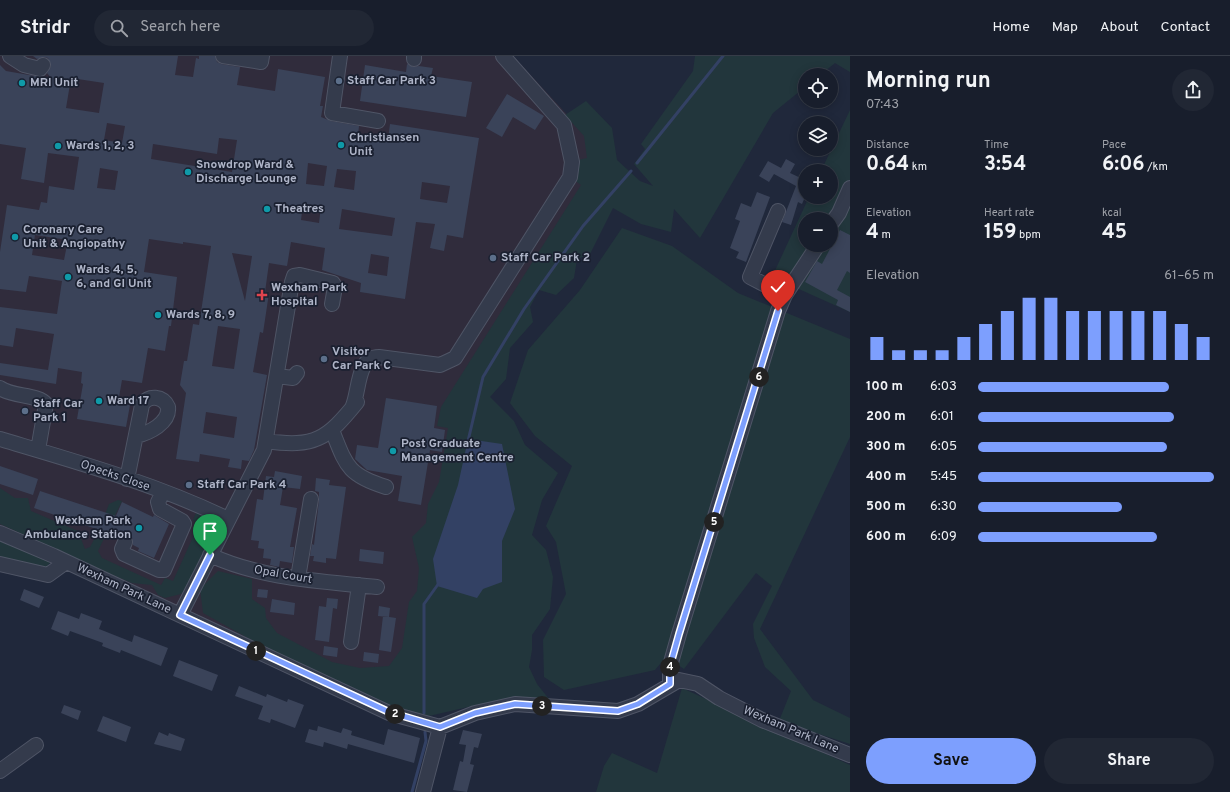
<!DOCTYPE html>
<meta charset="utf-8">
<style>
:root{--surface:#181e2c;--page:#212734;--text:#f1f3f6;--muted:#9fa2a9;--line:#363c48;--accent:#7d9ffe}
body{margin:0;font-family:Overpass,sans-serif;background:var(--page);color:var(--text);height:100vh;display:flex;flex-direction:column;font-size:15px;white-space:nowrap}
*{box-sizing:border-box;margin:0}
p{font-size:13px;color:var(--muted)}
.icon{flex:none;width:22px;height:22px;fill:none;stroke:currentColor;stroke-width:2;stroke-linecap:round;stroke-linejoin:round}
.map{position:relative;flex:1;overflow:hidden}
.drawer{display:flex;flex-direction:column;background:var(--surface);width:380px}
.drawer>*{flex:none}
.fabs{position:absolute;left:798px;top:12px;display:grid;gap:8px}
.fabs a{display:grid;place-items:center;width:40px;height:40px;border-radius:50%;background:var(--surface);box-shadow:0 2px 10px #0003,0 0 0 1px var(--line);font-size:20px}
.pin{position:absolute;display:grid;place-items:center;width:34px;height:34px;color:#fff;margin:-41px -17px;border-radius:50% 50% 50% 0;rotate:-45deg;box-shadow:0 0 4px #0007}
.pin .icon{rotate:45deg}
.km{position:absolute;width:20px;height:20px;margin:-10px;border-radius:50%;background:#222;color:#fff;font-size:11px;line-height:20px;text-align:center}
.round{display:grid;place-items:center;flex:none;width:42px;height:42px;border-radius:21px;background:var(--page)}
.headline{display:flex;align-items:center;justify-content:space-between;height:68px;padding:0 16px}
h1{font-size:22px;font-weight:700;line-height:30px}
.figures{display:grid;grid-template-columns:repeat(3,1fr);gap:6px;height:68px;padding:4px 16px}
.figures div{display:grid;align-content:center}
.figures b{font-size:20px;font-weight:700}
.figures small{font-size:11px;font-weight:400}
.figures p{font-size:11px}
.chart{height:112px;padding:8px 16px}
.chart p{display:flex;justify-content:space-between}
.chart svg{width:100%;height:72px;margin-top:4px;stroke:var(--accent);stroke-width:6}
.button{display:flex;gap:8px;margin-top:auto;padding:8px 16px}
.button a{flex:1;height:46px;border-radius:24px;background:var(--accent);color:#111;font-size:16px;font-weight:700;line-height:46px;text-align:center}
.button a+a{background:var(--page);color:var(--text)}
ul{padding:0 16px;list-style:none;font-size:13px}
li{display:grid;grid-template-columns:64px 48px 1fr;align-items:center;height:30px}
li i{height:10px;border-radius:5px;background:var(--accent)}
header{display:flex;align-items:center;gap:24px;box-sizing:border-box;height:56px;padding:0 20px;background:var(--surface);border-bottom:1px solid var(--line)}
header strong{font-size:19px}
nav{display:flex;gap:22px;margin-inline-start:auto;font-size:14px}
.search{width:280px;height:36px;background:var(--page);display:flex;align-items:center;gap:10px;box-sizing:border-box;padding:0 14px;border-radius:22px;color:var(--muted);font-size:15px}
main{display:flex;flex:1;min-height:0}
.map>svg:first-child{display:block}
</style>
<header>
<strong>Stridr</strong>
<div class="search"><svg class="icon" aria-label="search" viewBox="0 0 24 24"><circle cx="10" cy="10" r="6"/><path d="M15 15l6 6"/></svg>Search here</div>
<nav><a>Home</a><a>Map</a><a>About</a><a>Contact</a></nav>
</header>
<main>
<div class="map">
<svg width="850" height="736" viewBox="0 0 850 736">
<rect width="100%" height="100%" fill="#20283b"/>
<!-- medical -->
<path fill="#302c3c" d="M 0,0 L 513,0 L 586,79 L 593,131 L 457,347 L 397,639 L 387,649 L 160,542 L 0,469 Z"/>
<!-- green -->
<path fill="#22363c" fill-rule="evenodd" d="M 695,0 L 850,0 L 850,16 L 835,7 L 820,19 L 805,19 L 805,31 L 773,57 L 700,182 L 674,153 L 671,176 L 641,168 L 613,152 L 590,198 L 577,203 L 574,222 L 556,239 L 539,234 L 530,251 L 533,266 L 510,292 L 506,323 L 490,341 L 514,365 L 525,389 L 558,417 L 542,444 L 532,479 L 546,494 L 553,521 L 550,553 L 532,579 L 532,594 L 529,611 L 537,628 L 549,643 L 494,645 L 429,660 L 402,655 L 273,596 L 203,557 L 200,533 L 218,515 L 252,523 L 252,543 L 265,552 L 266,562 L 277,577 L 332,606 L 360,612 L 389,610 L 402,592 L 409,546 L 417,535 L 419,512 L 412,481 L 426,467 L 428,448 L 439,426 L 448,372 L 437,370 L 441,351 L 581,129 L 574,124 L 578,104 L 587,102 L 584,80 L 565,59 L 586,45 L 612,72 L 617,104 L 640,125 L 653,130 L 634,108 L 645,93 L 641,88 L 693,15 Z
M 850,54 L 850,256 L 772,221 L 809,141 L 831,141 L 831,115 L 821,115 ZM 805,163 L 831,163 L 831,189 L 805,189 Z
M 622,172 L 672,190 L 738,237 L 850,283 L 850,381 L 760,573 L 813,644 L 850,662 L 850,688 L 779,665 L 791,635 L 765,611 L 754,582 L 753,568 L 772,530 L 756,517 L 684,613 L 675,607 L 683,580 L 655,614 L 564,634 L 544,621 L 543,584 L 566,538 L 556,486 L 546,470 L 572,410 L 535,380 L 510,347 L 528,294 L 580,234 Z
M 0,432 L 15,442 L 28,442 L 31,455 L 78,475 L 85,493 L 90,491 L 99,474 L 109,448 L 118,444 L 122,445 L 98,495 L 102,502 L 161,529 L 165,522 L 173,525 L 199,468 L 193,464 L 197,455 L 214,463 L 216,474 L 189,530 L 181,538 L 165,542 L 158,539 L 152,529 L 132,527 L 117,521 L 0,468 Z
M 0,482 L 51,505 L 44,515 L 0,504 Z
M 682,632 L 850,709 L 850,736 L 596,736 L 604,710 L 612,697 L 657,717 Z"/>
<!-- water -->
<path fill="#334164" d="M 468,383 L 502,388 L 515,453 L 502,485 L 502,526 L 483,533 L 477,542 L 437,530 L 433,503 L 458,429 Z"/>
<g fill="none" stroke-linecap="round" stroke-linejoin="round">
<!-- stream -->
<path stroke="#334164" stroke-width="3" d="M 637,107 L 723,0
M 468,385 L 483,321 L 524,253 L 583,170 L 631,115
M 424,657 L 424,548 L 439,527
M 412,736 L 426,685 L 425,676"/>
</g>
<!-- building -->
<path fill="#3a4359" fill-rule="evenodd" d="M 33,0 L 178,0 L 175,19 L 193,21 L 196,2 L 199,3 L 199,0 L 215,0 L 217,6 L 221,8 L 240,11 L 237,29 L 275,35 L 278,13 L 325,21 L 320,50 L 323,50 L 321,61 L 331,65 L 359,70 L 358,79 L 388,83 L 390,68 L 479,82 L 463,182 L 447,179 L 444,195 L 430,192 L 435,168 L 416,166 L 405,243 L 360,236 L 361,227 L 322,214 L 325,192 L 291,186 L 287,210 L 269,207 L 265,236 L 269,237 L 263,277 L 260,276 L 253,316 L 267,319 L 254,394 L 249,405 L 242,404 L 241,413 L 228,411 L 230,403 L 200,398 L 199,406 L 176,403 L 186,337 L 180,329 L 184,305 L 187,305 L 193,268 L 199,269 L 211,190 L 183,186 L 183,188 L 149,183 L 144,216 L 177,221 L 171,270 L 169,270 L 165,295 L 148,292 L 142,327 L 122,324 L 118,347 L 130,349 L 126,371 L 77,363 L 83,328 L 81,327 L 82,316 L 58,312 L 56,328 L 0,319 L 0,307 L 48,314 L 54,278 L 16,272 L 13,291 L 0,289 L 0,251 L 57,258 L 62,225 L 29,220 L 26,236 L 0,233 L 0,196 L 7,149 L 39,154 L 41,146 L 47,147 L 49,130 L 74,134 L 79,101 L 48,97 L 44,127 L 21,123 L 26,92 L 0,88 L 0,9 L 6,15 L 52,23 L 47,17 L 51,10 L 48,2 L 44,1 L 37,3 ZM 71,22 L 104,27 L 99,57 L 66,52 ZM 107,67 L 125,70 L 122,87 L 104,84 ZM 219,82 L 237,84 L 232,116 L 151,103 L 153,88 L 217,98 ZM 308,107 L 327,110 L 324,130 L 306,128 ZM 100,112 L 118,115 L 115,134 L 97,132 ZM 337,113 L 356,115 L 354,134 L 334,131 ZM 422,126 L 450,130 L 447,147 L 420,143 ZM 303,148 L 321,150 L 319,167 L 301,164 ZM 342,153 L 395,162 L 392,180 L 339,173 ZM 35,179 L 68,184 L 64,204 L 32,199 ZM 232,197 L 252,200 L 245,245 ZM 371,198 L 389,201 L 387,220 L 368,217 ZM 218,270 L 240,273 L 234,313 L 212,310 ZM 206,356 L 237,361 L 234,382 L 203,377 Z
M 407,8 L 414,11 L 419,10 L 433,12 L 431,20 L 472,26 L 466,61 L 360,45 L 365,9 L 406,16 Z
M 507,38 L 544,60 L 535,74 L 513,61 L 502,81 L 486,72 Z
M 786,103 L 795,108 L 790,117 L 805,124 L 805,141 L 802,148 L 798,146 L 791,169 L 782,166 L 796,130 L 774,118 L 769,126 L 759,120 L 768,105 L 781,112 Z
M 757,136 L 770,141 L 746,206 L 736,202 L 739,196 L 730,192 L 740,165 L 735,163 L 741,147 L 751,151 Z
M 840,174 L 850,179 L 850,217 L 847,215 L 837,234 L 850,241 L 850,256 L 836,249 L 838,244 L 805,226 L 817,205 L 822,208 Z
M 386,342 L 437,350 L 434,372 L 445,374 L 442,396 L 430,394 L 421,449 L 398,445 L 402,420 L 367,414 L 355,403 L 357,389 L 378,392 Z
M 0,410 L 38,423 L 33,439 L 0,428 Z
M 275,415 L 302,420 L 300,433 L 283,431 L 280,449 L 297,452 L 290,491 L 294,491 L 292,507 L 280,505 L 279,511 L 270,509 L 271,503 L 263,502 L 264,493 L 258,492 L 259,485 L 251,484 L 257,443 L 263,444 L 266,420 L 274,421 Z
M 316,422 L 330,424 L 329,429 L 346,431 L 336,503 L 326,502 L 326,507 L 313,505 L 314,500 L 310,500 L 312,488 L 314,489 L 319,444 L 319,436 L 315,435 Z
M 40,435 L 116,460 L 122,446 L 153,461 L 154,459 L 169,468 L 154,502 L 138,495 L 139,492 L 133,489 L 132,481 L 128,478 L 120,479 L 117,482 L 108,477 L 34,452 Z
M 360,493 L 384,496 L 383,508 L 359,505 Z
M 24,533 L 44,541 L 39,552 L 20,544 Z
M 258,533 L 268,534 L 267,542 L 257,541 Z
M 327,542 L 338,543 L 337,553 L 333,552 L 329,586 L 315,584 L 319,550 L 326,551 Z
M 272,543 L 295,547 L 294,559 L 270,556 Z
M 379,550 L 390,552 L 389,561 L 378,560 Z
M 58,555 L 79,563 L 81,557 L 102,565 L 99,573 L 132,586 L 134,579 L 168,592 L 161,610 L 121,594 L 120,597 L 102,590 L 103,587 L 70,575 L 68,580 L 51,573 Z
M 383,560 L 396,562 L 391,596 L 379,594 Z
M 324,590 L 338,592 L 337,601 L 323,599 Z
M 364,596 L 379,598 L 378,607 L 363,605 Z
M 179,604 L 218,619 L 212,635 L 173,620 Z
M 239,630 L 266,641 L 267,638 L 287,646 L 288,643 L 304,649 L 295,672 L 271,663 L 270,667 L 258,663 L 263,650 L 235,640 Z
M 64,649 L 81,655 L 78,664 L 61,657 Z
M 103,660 L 131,671 L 126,686 L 97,675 Z
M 318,670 L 341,677 L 343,672 L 352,675 L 351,679 L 384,689 L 388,673 L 420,682 L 414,707 L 348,688 L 347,693 L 324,686 L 323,691 L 305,686 L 309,673 L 317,675 Z
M 463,674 L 482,678 L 478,692 L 474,691 L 470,708 L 474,709 L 467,736 L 453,734 L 460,705 L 463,706 L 466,689 L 459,688 Z
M 159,676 L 168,680 L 169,677 L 185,683 L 181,695 L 154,688 Z"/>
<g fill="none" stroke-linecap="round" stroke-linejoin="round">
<!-- minor casing -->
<g stroke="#4f5566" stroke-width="16">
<path id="minor" d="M 10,0 L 24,9 L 40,13 L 43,9
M 223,0 L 261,6 L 262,0
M 340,0 L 332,57 L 378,65
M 414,3 L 414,0
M 778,155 L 750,221 L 785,239
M 831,168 L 839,157 L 850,132
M 277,320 L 293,322 L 297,317
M 0,332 C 12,341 38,338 46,348 L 38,394
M 352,352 C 360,336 356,301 379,301 L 440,309 L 455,302 L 570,121 L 572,106 L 564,69 L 503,0
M 332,374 C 346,409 347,419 386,431
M 0,383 C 77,406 156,428 228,463
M 266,385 C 315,392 327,383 357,346
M 127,423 L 142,349 C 148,338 163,340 168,351 C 170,367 149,377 136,380
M 0,477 L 54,500 L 389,657 L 440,671 L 475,657 L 515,648 L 618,655 L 638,648 L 679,624 L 698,628 L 719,642 L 762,664 L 850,699
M 125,486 L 122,493 L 124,498 L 159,514 L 164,514 L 184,468 L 182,465 L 160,453 L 158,446 L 163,436
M 210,499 C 262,523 320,525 377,531
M 0,508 L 48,519 L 66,506
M 298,522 L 311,443
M 180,559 L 264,394 L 292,226 L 294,220 L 300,219 L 333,227 L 335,231 L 332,248
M 351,586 L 359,529
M 670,628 L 670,610 L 679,578 L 778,255 L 785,239 L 818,189
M 0,715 L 36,689
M 423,736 L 440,671"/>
</g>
<!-- minor -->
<use href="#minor" stroke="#343b4c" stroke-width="14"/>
</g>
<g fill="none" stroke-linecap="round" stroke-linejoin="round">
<!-- route casing -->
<g stroke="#fff" stroke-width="8">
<path id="route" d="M 210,499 L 180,559 L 389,656 L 440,671 L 475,657 L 515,648 L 618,655 L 638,648 L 670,628 L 670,610 L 679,578 L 778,255"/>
</g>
<!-- route -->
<use href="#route" stroke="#7d9ffe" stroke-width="5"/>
</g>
<!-- markers -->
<g fill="#5c6f8a" stroke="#1a2030" stroke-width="1.5">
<circle cx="339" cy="25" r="4"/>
<circle cx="493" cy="202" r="4"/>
<circle cx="324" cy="303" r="4"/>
<circle cx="25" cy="355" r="4"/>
<circle cx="189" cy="429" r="4"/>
</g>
<g fill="#0f9aa8" stroke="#1a2030" stroke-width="1.5">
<circle cx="22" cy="27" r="4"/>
<circle cx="341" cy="89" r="4"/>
<circle cx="58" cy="90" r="4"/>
<circle cx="188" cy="116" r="4"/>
<circle cx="267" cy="153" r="4"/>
<circle cx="15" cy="181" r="4"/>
<circle cx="68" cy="221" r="4"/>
<circle cx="158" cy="259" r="4"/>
<circle cx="99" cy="345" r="4"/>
<circle cx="393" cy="395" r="4"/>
<circle cx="139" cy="472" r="4"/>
</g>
<path fill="#e0444e" stroke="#1a2030" stroke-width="1.5" d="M260 233h4v4h4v4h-4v4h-4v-4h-4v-4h4z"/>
<g text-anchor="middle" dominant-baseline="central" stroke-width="3.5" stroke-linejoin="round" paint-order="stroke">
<!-- poi labels -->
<g font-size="12" font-weight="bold" fill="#afb5c8" stroke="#1a2030" text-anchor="start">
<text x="347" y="25">Staff Car Park 3</text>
<text x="30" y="27">MRI Unit</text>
<text x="349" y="82">Christiansen<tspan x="349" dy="14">Unit</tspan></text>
<text x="66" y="90">Wards 1, 2, 3</text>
<text x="196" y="109">Snowdrop Ward &amp;<tspan x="196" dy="14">Discharge Lounge</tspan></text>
<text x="275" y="153">Theatres</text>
<text x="23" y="174">Coronary Care<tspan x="23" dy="14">Unit &amp; Angiopathy</tspan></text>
<text x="501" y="202">Staff Car Park 2</text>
<text x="76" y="214">Wards 4, 5,<tspan x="76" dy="14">6, and GI Unit</tspan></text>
<text x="271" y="232">Wexham Park<tspan x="271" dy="14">Hospital</tspan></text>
<text x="166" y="259">Wards 7, 8, 9</text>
<text x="332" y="296">Visitor<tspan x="332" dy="14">Car Park C</tspan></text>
<text x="107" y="345">Ward 17</text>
<text x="33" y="348">Staff Car<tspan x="33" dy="14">Park 1</tspan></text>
<text x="401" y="388">Post Graduate<tspan x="401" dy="14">Management Centre</tspan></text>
<text x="197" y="429">Staff Car Park 4</text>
<text x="131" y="465" text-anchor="end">Wexham Park<tspan x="131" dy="14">Ambulance Station</tspan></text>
</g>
<!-- street labels -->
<g font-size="12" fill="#afb5c8" stroke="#1a2030">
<text transform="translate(115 420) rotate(19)">Opecks Close</text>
<text transform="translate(283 519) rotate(10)">Opal Court</text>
<text transform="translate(124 533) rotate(25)">Wexham Park Lane</text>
<text transform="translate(791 674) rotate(23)">Wexham Park Lane</text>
</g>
</g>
</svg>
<div class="fabs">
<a><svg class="icon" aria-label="locate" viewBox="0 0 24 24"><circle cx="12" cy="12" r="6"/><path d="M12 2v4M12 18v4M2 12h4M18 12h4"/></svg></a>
<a><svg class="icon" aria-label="layers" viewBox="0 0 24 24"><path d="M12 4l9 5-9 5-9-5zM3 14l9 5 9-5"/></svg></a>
<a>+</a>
<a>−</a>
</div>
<div class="pin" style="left:210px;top:499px;background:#1e9e55"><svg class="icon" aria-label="arrive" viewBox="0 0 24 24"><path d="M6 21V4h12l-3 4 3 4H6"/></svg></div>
<div class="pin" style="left:778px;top:255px;background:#d93025"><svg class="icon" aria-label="check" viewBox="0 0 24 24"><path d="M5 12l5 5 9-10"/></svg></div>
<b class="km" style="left:256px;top:595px">1</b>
<b class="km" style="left:395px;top:658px">2</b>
<b class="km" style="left:542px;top:650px">3</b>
<b class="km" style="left:670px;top:611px">4</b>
<b class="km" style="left:714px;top:466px">5</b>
<b class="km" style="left:759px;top:321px">6</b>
</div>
<section class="drawer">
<div class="headline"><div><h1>Morning run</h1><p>07:43</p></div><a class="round"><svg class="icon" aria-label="share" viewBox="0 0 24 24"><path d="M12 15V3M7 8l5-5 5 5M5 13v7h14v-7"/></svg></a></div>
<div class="figures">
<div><p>Distance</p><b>0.64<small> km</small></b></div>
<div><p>Time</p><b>3:54</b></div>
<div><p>Pace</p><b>6:06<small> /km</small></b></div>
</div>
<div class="figures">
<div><p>Elevation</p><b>4<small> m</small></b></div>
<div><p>Heart rate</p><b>159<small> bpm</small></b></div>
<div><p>kcal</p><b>45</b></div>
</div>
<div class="chart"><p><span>Elevation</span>61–65 m</p>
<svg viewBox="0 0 160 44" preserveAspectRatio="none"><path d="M5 44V30M15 44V38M25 44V38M35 44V38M45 44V30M55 44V22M65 44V14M75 44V6M85 44V6M95 44V14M105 44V14M115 44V14M125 44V14M135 44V14M145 44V22M155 44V30"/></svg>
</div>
<ul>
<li><b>100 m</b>6:03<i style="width:81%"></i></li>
<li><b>200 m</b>6:01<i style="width:83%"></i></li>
<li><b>300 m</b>6:05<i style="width:80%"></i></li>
<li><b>400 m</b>5:45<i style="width:100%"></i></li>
<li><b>500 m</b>6:30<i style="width:61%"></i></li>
<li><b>600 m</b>6:09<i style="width:76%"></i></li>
</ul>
<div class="button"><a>Save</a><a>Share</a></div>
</section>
</main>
